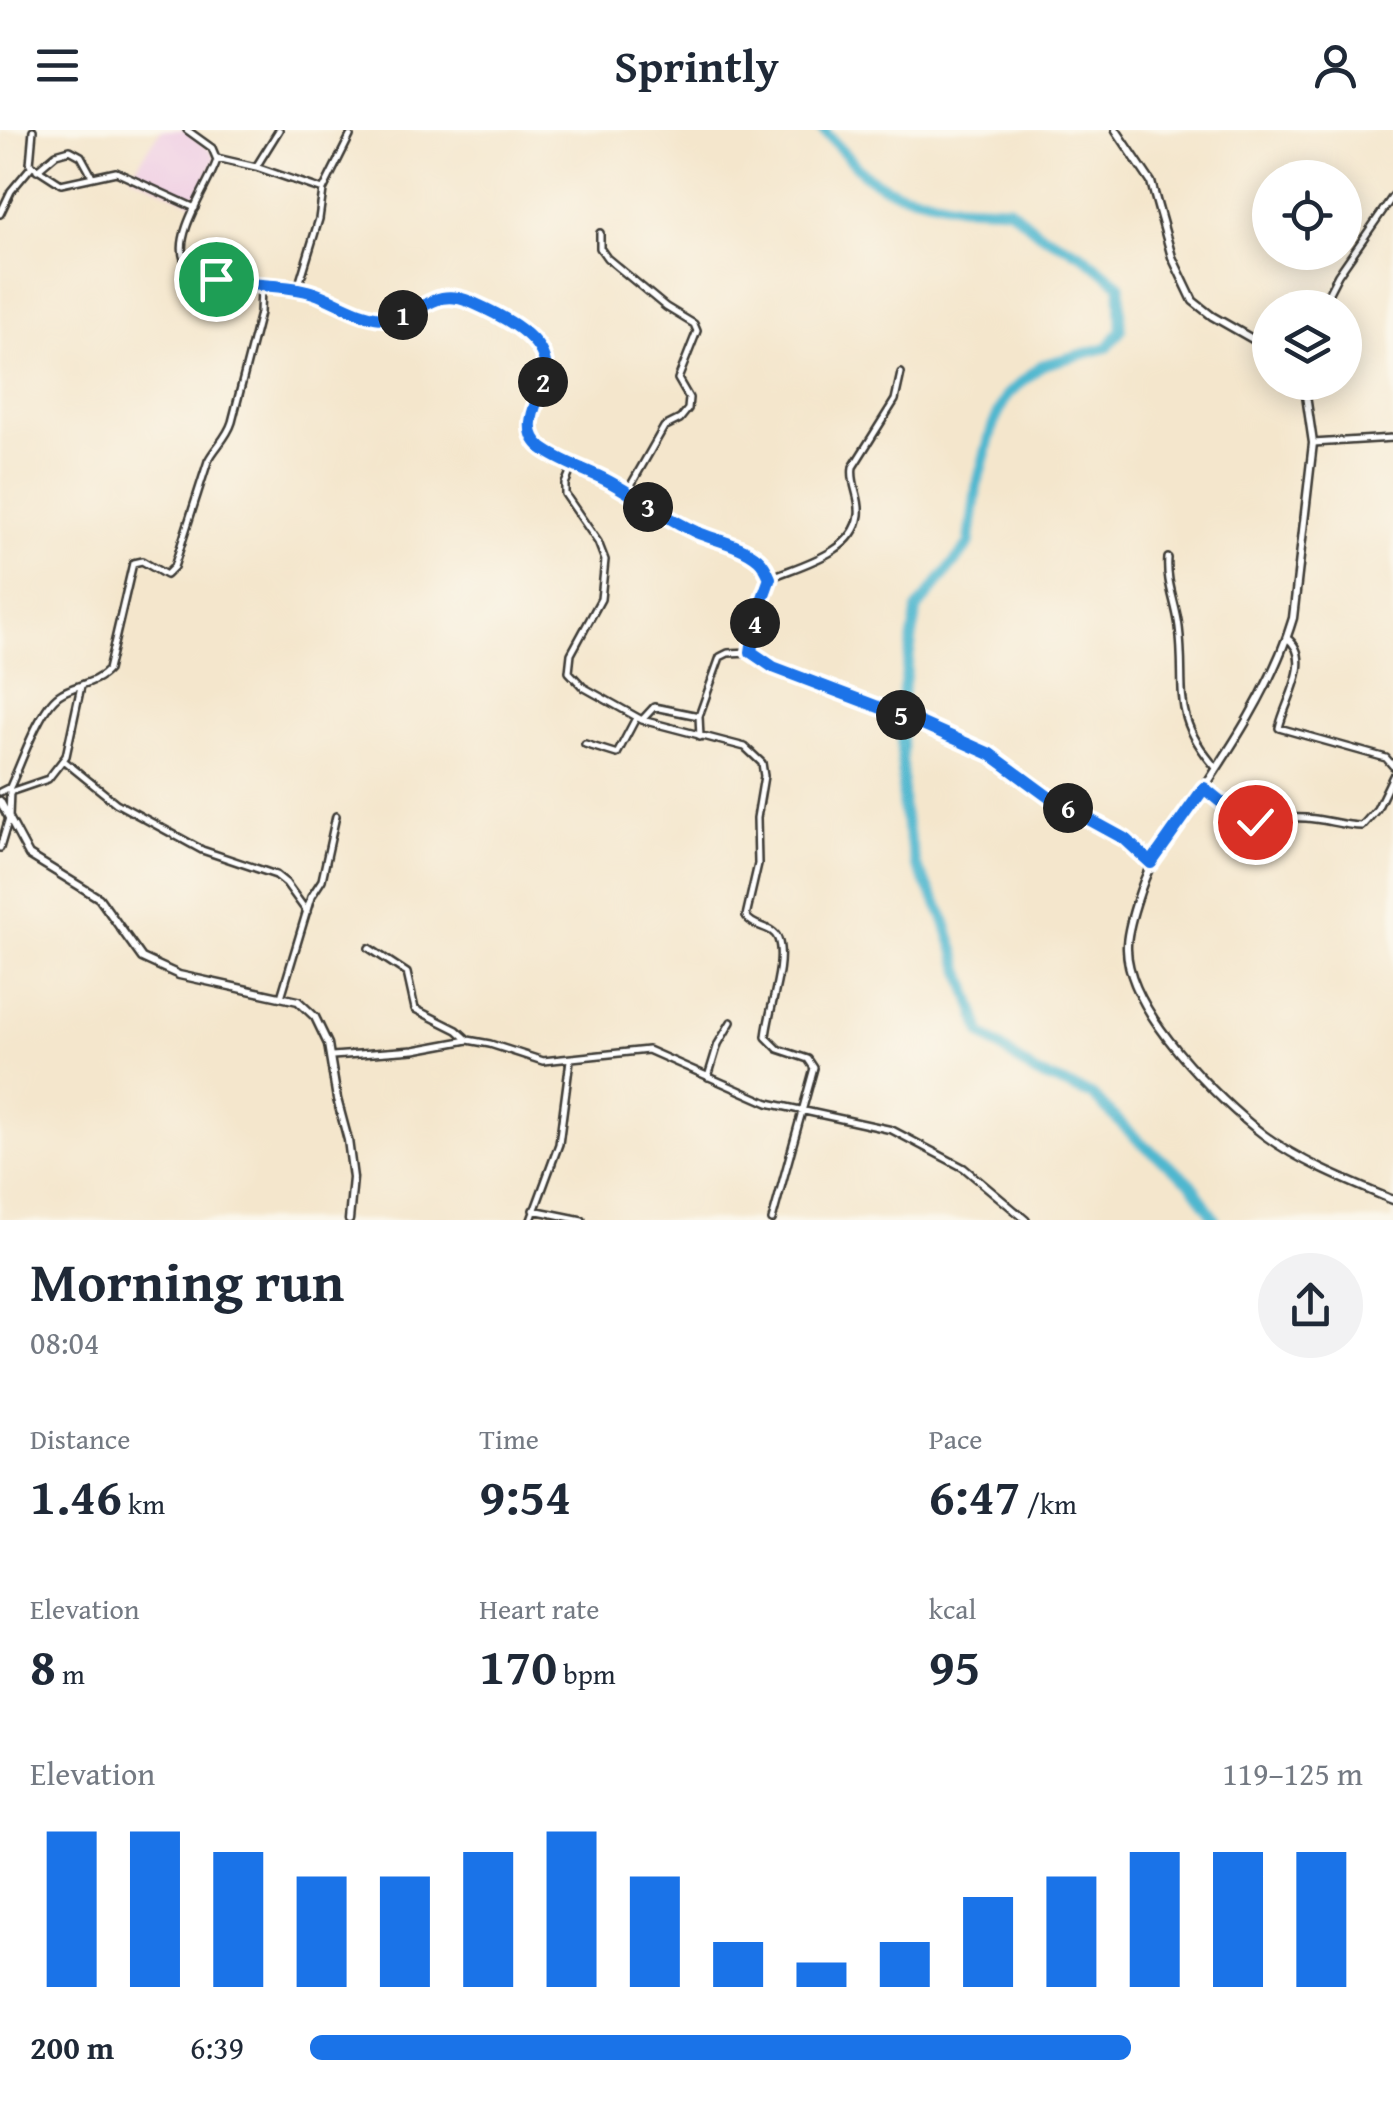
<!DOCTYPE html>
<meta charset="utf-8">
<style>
:root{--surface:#fff;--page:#f2f2f3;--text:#1f2937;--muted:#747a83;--accent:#1a73e8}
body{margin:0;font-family:"Gentium Book Plus",serif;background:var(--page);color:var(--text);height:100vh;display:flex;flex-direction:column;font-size:38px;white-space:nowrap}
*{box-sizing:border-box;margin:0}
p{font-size:32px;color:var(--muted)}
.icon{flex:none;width:55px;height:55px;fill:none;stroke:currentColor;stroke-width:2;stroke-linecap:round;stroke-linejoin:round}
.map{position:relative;height:1090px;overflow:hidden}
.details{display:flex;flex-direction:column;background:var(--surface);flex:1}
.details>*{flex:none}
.tools{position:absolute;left:1252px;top:30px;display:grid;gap:20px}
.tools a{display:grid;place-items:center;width:110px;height:110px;border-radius:50%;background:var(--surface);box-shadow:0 5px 25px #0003;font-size:50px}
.pin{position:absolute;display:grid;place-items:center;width:85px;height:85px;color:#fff;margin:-42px;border:5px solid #fff;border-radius:50%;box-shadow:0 2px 10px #0007}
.km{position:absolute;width:50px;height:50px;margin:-25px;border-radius:50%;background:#222;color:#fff;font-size:28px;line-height:50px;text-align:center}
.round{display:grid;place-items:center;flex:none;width:105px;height:105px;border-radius:52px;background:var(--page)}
.headline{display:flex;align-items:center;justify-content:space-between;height:170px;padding:0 30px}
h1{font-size:55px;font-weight:600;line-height:75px}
.metrics{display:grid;grid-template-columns:repeat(3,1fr);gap:15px;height:170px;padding:10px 30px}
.metrics div{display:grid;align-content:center}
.metrics b{font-size:50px;font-weight:600}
.metrics small{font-size:28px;font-weight:400}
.metrics p{font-size:28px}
.chart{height:280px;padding:20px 30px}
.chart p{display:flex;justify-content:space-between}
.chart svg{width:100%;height:180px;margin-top:10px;stroke:var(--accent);stroke-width:6}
ul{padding:0 30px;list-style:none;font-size:32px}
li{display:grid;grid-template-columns:160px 120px 1fr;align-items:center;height:75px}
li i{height:25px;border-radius:12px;background:var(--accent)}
header{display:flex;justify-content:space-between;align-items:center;height:130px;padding:0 30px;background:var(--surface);font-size:45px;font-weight:600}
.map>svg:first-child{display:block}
</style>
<header><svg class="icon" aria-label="menu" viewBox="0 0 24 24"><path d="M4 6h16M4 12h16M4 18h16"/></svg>Sprintly<svg class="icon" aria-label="person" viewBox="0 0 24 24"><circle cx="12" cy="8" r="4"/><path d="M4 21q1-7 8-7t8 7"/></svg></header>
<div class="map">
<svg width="1393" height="1090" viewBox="0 0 1393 1090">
<rect width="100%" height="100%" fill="#fbf7ec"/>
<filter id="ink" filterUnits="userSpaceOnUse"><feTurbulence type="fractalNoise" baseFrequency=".01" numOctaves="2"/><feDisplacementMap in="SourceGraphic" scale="20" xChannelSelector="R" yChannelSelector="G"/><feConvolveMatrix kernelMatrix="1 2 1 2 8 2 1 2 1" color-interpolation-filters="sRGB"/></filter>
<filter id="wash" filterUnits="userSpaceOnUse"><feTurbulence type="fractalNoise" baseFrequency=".0048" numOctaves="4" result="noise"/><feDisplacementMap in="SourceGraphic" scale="40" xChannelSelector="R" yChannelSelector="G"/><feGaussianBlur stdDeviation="2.25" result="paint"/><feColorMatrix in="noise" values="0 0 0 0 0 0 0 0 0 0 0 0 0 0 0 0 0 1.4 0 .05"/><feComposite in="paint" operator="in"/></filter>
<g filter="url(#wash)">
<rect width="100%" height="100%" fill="#f4e6cc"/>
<!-- built -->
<path fill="#f0d0e4" d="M 161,0 L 184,0 L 209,19 L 216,28 L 194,74 L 131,45 Z"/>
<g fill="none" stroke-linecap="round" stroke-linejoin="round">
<!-- river -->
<path stroke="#50b7cf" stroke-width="11" d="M 823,0 L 865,45 L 885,57 L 897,62 L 959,76 L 1009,78 L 1039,103 L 1081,124 L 1120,155 L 1121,200 L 1108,217 L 1042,235 L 1007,265 L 993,295 L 977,354 L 969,414 L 917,479 L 901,574 L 903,680 L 916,735 L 943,785 L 982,904 L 1035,943 L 1092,965 L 1138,1010 L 1192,1054 L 1215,1090"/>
</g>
</g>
<g filter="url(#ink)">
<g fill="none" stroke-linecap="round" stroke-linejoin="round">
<!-- minor casing -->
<g stroke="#3c3a36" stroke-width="10">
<path id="minor" d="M 33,0 L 30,34 L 61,54 L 116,42 L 195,78
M 187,0 L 212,18 L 217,30 C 209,55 174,103 184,129 C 194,158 273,156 298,159 C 330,164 358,192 392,188 C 423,184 433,157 470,172 C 495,182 540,203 545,232 C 550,259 513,295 542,318 C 560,332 583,338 603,349 C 635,366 663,387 696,402 C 715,410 742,415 758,429 C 764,434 767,441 770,448 L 756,487 L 751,522 L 773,537 L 918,592 L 990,624 L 1050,668 L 1125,709 L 1151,733
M 217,28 L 256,37 L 279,0
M 256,37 L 323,60 L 319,89 L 298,158
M 37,40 L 56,24 L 70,20 L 81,26 L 92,46
M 323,60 L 350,6
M 0,84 L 11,61 L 31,37
M 600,103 L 600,118 L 607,128 L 666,177 L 694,194 L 697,201 L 678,249 L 689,268 L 688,279 L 680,289 L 664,297 L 627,362
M 1321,178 L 1338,145 L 1393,66
M 1313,313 L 1393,308
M 573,335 L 565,354 L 565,364 L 598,412 L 605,430 L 601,469 L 571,524 L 569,542 L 583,557 L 642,590 L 654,577 L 699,586 L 720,527 L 728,523 L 751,522
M 1168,428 C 1166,454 1176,472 1179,497 C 1187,561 1169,583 1216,638
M 770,448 C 800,435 854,423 859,385 C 861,367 850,354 853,337 L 895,270 L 901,243
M 1287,508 C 1315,529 1285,570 1279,598 L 1386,628 L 1393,636
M 699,586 L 700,607
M 642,590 L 745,617 L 762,633 L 764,646 L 757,688 L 758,734 L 746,786 C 754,799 773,795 778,809 C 787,833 768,881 766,907 L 778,919 L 808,929 L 814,938 L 772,1090
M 585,614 L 617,624 L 636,588
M 63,630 L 116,673 L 202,720 L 276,745 L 286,753 L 307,782
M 1204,658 C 1254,703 1246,686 1306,688 C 1325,689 1343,696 1362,696 L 1377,679 L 1393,646
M 0,662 L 10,657 C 21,634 39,579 59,565 C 74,554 95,555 108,540 L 133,433 L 142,431 L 166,445 L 174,437 L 208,331 C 215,317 227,308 232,292 L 260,183 L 261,156
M 10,662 L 48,649 L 66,626 L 81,556
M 0,718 L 9,688 L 10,660
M 369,818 L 407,843 L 415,879 L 457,900 L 468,910
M 281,867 L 311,767 L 322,750 L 336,686
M 332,926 L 414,920 L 468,910 L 490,914 L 543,931 L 648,920 L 768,973 L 892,1000 L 964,1038 L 1026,1090
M 708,947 L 718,914 L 731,892
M 533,1080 L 582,1090
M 531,1090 L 559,1014 L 570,930"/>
</g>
<!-- tertiary casing -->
<g stroke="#3c3a36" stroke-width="11">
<path id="tertiary" d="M 1116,0 L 1151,52 L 1172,127 L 1193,171 L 1212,186 L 1270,219
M 1304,252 L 1313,313 L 1293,488 C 1272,559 1225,627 1184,688 C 1174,703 1161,716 1153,731 C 1143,749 1126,799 1127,819 C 1128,881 1217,969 1264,1005 C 1302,1033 1350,1052 1393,1070
M 0,671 L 29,725 L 99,768 L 142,828 L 179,845 L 298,871 L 315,887 L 328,914 L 337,969 L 348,1010 L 353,1048 L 349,1090"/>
</g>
<!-- minor -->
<use href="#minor" stroke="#fff" stroke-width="5"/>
<!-- tertiary -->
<use href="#tertiary" stroke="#fff" stroke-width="6"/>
</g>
</g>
<g fill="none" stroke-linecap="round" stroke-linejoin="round" filter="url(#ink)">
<!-- route casing -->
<g stroke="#fff" stroke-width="20">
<path id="route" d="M 216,149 C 248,157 283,153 314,163 C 340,172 364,191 393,188 C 424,184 433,156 471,172 C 496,183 540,203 545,233 C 550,260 513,295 542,318 C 562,333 588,340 610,352 C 639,368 665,388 696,402 C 715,410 742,415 758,429 C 764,434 767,441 770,448 L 756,487 L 751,522 L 773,537 L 918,592 L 990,624 L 1050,668 L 1125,709 L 1151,733 L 1204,658 L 1238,686 L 1255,692"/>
</g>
<!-- route -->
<use href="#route" stroke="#1a73e8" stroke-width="12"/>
</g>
</svg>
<div class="tools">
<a><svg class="icon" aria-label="locate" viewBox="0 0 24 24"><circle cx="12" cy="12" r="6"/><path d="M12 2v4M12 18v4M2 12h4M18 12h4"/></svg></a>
<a><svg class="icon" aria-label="layers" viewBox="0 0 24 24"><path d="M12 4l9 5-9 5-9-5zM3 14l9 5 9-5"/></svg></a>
</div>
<div class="pin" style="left:216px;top:149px;background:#1e9e55"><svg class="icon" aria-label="arrive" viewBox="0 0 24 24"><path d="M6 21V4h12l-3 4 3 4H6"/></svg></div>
<div class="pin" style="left:1255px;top:692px;background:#d93025"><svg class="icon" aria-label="check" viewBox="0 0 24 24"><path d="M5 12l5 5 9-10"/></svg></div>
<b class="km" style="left:403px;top:185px">1</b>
<b class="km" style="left:543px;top:252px">2</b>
<b class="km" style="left:648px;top:377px">3</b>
<b class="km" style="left:755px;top:493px">4</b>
<b class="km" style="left:901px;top:585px">5</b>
<b class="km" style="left:1068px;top:678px">6</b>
</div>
<section class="details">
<div class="headline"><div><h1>Morning run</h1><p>08:04</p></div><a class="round"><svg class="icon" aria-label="share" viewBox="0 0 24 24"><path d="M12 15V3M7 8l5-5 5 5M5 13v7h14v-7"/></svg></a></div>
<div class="metrics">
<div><p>Distance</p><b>1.46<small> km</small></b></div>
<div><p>Time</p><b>9:54</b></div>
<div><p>Pace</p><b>6:47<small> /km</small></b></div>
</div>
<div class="metrics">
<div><p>Elevation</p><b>8<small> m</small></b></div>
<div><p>Heart rate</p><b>170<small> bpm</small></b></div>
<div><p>kcal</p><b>95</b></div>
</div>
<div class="chart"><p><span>Elevation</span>119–125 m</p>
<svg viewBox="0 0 160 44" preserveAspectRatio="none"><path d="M5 44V6M15 44V6M25 44V11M35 44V17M45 44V17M55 44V11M65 44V6M75 44V17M85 44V33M95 44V38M105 44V33M115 44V22M125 44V17M135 44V11M145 44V11M155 44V11"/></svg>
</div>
<ul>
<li><b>200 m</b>6:39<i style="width:78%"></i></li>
</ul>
</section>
